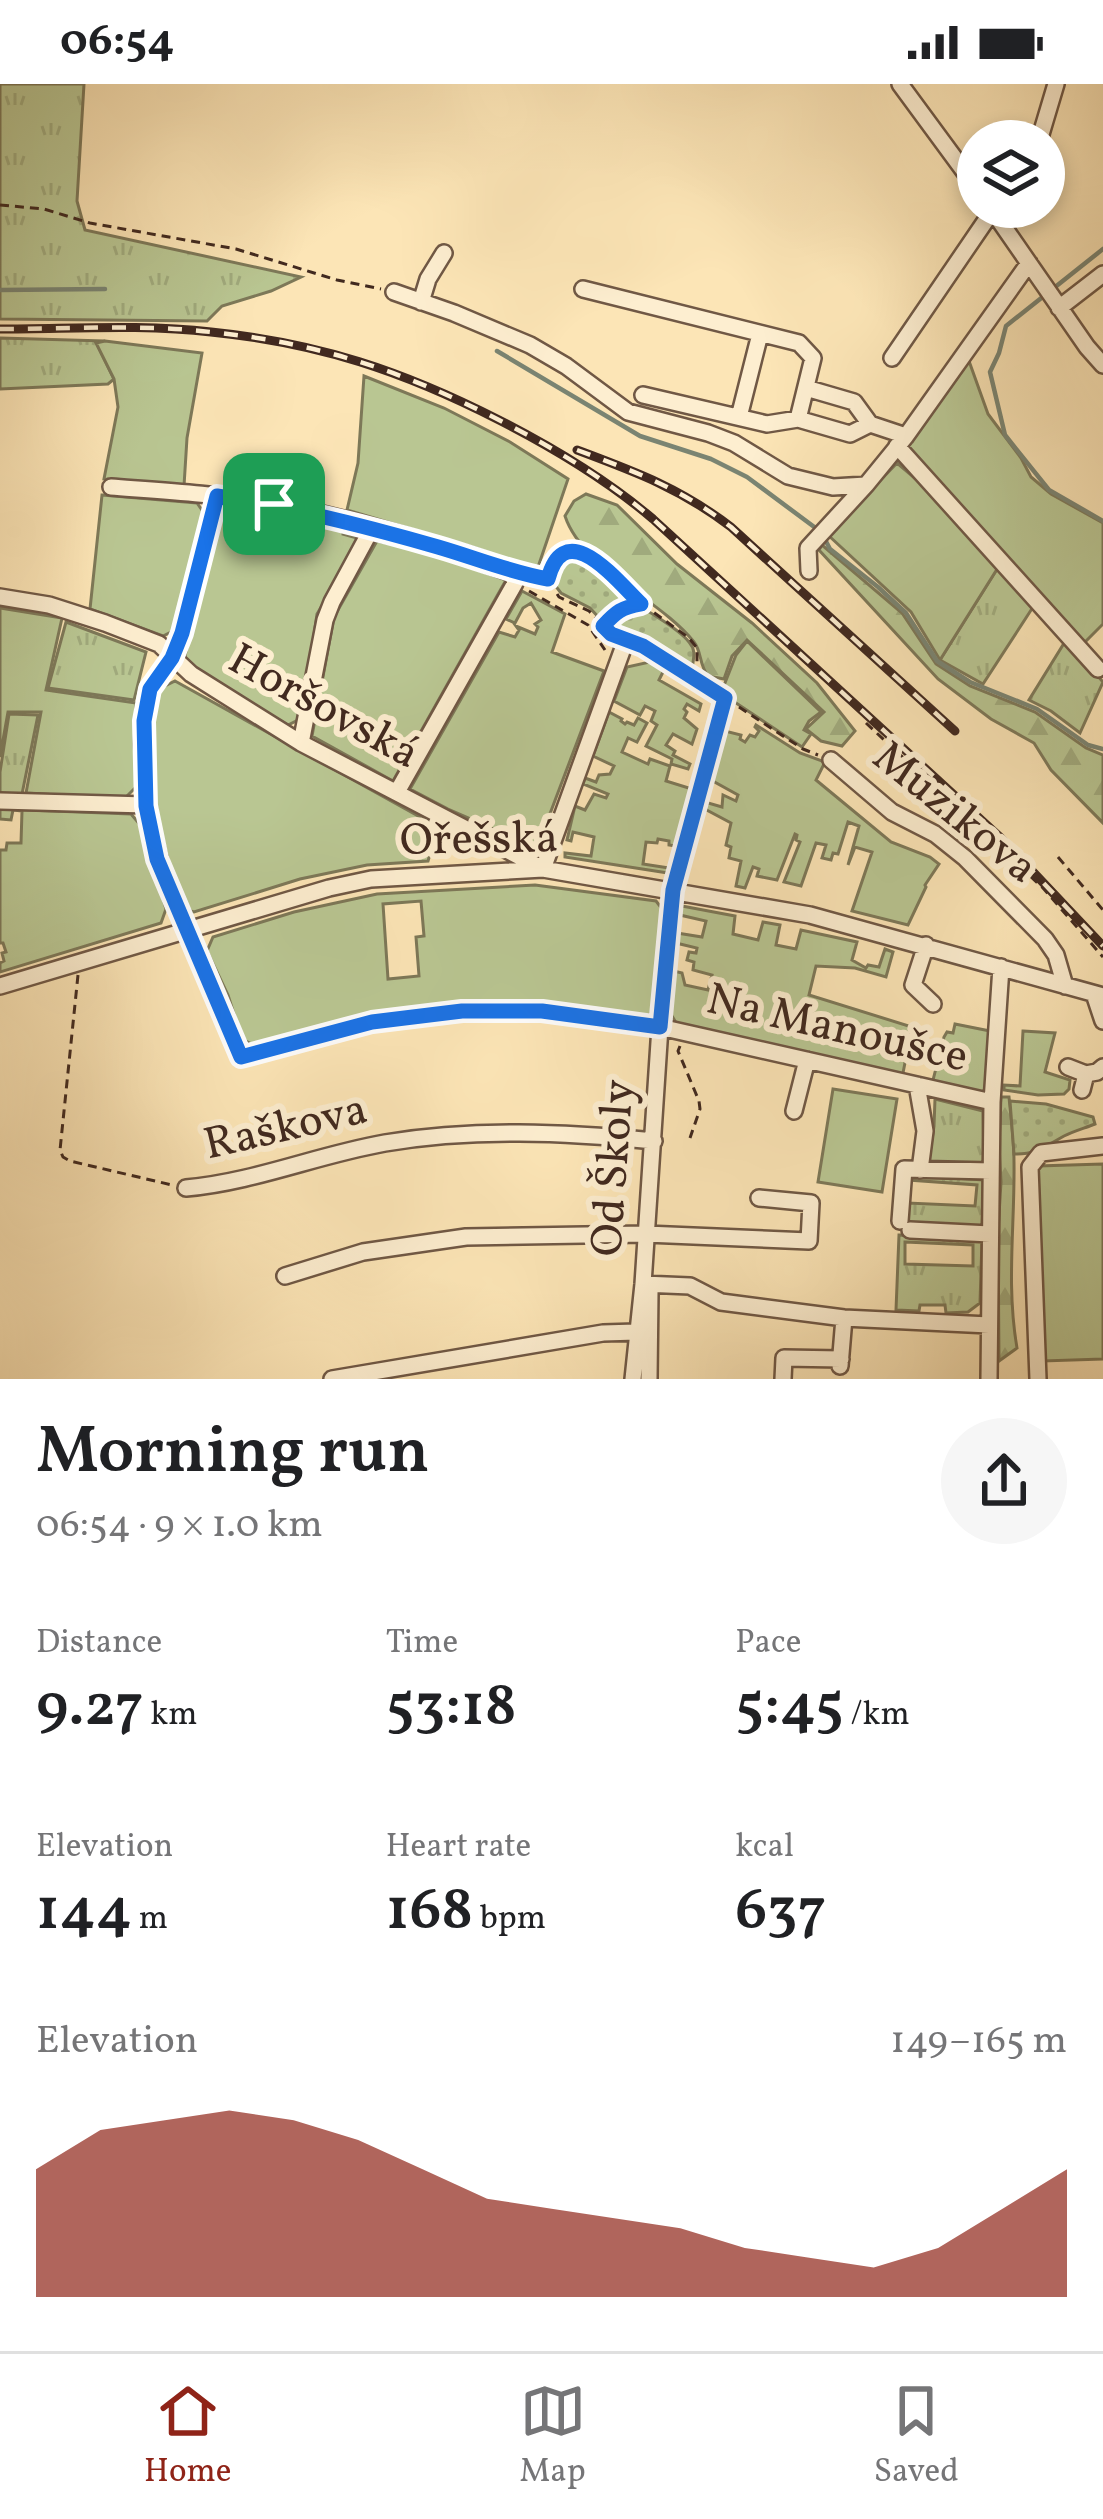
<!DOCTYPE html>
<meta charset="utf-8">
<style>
:root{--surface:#fff;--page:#f6f6f6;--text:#202124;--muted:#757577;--line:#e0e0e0;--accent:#8f2418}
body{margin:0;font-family:Vollkorn,serif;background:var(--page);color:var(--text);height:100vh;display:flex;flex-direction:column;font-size:45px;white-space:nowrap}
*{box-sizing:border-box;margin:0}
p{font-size:39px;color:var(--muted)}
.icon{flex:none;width:66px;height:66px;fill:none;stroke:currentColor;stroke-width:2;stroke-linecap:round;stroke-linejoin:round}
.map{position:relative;height:1295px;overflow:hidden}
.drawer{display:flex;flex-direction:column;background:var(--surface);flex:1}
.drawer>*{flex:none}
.fabs{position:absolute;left:957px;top:36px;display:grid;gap:24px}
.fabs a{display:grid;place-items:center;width:108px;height:108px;border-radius:50%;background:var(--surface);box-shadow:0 6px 18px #0003;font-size:60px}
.pin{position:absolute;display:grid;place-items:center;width:102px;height:102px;color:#fff;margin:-51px;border-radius:24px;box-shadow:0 6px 18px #0006}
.round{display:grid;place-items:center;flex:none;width:126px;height:126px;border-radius:63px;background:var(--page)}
.headline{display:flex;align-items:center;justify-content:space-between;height:204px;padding:0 36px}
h1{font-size:66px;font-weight:600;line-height:90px}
.figures{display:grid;grid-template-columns:repeat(3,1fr);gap:18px;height:204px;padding:12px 36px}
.figures div{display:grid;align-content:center}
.figures b{font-size:60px;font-weight:600}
.figures small{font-size:33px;font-weight:400}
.figures p{font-size:33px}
.chart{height:336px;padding:24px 36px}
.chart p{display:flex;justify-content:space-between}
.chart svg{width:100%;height:216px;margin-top:12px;fill:var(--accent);opacity:.7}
.status{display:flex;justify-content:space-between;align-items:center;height:84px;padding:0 60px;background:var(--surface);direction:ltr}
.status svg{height:33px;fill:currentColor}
.tabs{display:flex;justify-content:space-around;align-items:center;height:168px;border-top:3px solid var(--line);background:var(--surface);font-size:33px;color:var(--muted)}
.tabs a{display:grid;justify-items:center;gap:6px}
.tabs .active{color:var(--accent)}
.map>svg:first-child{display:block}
</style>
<div class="status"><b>06:54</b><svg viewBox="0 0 49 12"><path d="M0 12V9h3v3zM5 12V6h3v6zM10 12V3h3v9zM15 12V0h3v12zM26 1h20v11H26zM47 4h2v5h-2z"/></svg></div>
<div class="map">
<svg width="1103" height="1295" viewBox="0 0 1103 1295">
<defs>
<pattern id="grass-tufts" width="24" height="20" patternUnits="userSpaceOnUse" patternTransform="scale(3)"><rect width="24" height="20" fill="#b9c692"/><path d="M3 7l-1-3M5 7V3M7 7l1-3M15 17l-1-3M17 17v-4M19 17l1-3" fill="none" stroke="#a0aa7d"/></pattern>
<pattern id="forest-firs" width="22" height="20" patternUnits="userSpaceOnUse" patternTransform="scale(3)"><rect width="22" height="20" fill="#b9c692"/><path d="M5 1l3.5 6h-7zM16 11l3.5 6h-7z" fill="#a0aa7d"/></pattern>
<pattern id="park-dots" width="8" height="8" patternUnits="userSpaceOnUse" patternTransform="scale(3)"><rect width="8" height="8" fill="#b9c692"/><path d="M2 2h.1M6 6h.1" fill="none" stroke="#a0aa7d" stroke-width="1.8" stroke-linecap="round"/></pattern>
</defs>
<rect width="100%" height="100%" fill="#fce5b6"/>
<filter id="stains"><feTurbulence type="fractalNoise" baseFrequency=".00167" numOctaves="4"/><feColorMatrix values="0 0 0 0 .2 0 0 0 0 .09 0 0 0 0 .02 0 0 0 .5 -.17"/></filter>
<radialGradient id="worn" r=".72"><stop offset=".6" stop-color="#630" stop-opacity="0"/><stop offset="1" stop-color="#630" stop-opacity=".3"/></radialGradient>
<!-- grass -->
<path fill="url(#grass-tufts)" stroke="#7d7858" stroke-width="3" fill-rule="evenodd" d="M 0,0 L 84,0 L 77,117 L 85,146 L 301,193 L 271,207 L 222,222 L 207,237 L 0,235 Z
M 0,254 L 105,257 L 97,260 L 114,295 L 108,300 L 0,305 Z
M 999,482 L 1035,520 L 983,600 L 940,576 Z
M 66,538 L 146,568 L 134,616 L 48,604 Z
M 1066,556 L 1103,598 L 1080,649 L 1051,627 L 1029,616 Z
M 9,630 L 38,631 L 22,710 L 0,710 L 0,688 Z
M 935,1015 L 983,1027 L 984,1079 L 981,1082 L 928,1082 L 934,1042 Z
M 909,1091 L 984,1096 L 982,1144 L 908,1141 L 908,1119 L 975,1122 L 977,1101 L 909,1096 Z
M 899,1151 L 982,1156 L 980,1219 L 968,1228 L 946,1229 L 945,1221 L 920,1221 L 919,1227 L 896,1226 ZM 905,1158 L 973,1161 L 973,1182 L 905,1180 Z"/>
<!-- forest -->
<path fill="url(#forest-firs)" stroke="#7d7858" stroke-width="3" d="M 586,410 L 617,421 L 677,480 L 752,539 L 817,599 L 855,647 L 842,662 L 821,657 L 806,645 L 824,628 L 747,556 L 732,572 L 724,595 L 708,592 C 699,581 702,568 694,558 C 661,516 582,484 565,432 L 574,417 Z
M 822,461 L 902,529 L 936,580 L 970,602 L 1035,628 L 1086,664 L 1103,671 L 1103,739 L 1051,686 L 1034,659 L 991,635 L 938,595 L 819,466 Z
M 1001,1013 L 1009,1013 C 1011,1034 1014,1056 1014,1078 C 1015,1141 1006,1200 1017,1264 L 999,1277 L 998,1148 L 1001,1098 L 999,1061 Z"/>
<!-- park -->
<path fill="url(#park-dots)" stroke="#7d7858" stroke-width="3" d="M 572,468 C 597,473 614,500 633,516 C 650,531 675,541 689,558 C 697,567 693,575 692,586 L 645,560 L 612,548 L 590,524 L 561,509 L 554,500 L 552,488 L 556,477 L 563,470 Z
M 1010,1017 L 1046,1020 L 1093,1033 L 1095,1040 C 1085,1044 1074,1047 1064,1052 C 1046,1062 1035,1071 1014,1070 Z"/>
<!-- garden -->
<path fill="#b9c692" stroke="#7d7858" stroke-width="3" fill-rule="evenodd" d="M 105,257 L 202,269 L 187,354 L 184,402 L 104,395 L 118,323 L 114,295 L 96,259 Z
M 969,277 L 988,330 L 1021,374 L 1031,393 L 1051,410 L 1103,439 L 1103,540 L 1083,560 L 907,364 Z
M 364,292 L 444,324 L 510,358 L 568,395 L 537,486 L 475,464 L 347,426 L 358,379 Z
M 897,379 L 936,412 L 999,482 L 940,576 L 911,528 L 828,451 Z
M 102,411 L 197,419 L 204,429 L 175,546 L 163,552 L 90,525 Z
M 231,423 L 263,426 L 343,445 L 343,450 L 357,454 L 345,483 L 317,530 L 302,634 L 288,641 L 239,613 L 184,576 L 220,430 Z
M 377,457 L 425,467 L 506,496 L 393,697 L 312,652 L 334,533 Z
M 522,507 L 565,530 L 552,568 L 604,587 L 537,764 L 448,725 L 410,705 L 499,548 L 515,553 L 519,546 L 516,542 L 535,550 L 538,543 L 535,540 L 541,536 L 531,519 L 523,524 L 515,539 L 506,535 Z
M 0,524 L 62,534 L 46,606 L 136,619 L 134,660 L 137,702 L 124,715 L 26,709 L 41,628 L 8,628 L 0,673 Z
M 747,557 L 821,628 L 809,637 L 804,646 L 811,650 L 802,663 L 721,609 L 736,571 Z
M 654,577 L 665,584 L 659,596 L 701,620 L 699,627 L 687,620 L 684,625 L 687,628 L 684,634 L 697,645 L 692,660 L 673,650 L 666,661 L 675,667 L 673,671 L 690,680 L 688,685 L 671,680 L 672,675 L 646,662 L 657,641 L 651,637 L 655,627 L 645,622 L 640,631 L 614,617 L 627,583 Z
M 175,597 L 438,743 L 428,777 L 367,781 L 300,795 L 194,828 L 184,825 C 157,750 145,686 155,607 Z
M 609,628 L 622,635 L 621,637 L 625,640 L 627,638 L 634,641 L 638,634 L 647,639 L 637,658 L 628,654 L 622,668 L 648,680 L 650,675 L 670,682 L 666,697 L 692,705 L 676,762 L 669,761 L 669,757 L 658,755 L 657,759 L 646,758 L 643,780 L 669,784 L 668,789 L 565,773 L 565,769 L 591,772 L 594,753 L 573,748 L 571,757 L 567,756 L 575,722 L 585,726 L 594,710 L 606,714 L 608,710 L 583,700 L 585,694 L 596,698 L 599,691 L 610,690 L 614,682 L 593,672 Z
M 756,641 L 800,669 L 825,678 L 816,696 L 891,758 L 930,773 L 939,780 L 925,801 L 926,803 L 908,841 L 852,827 L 872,768 L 855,763 L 848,781 L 859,742 L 848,738 L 838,770 L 833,769 L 831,776 L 822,774 L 826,761 L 816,759 L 801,802 L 784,798 L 800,758 L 796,756 L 797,751 L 795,750 L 777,796 L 757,792 L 759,785 L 753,783 L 745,804 L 736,802 L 741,777 L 729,774 L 731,763 L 726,761 L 731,739 L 703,724 L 705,718 L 722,723 L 723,711 L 736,717 L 738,711 L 711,696 L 725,647 L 741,651 L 740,655 L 745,658 L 750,651 L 755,653 L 759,647 L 755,643 Z
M 0,725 L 131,730 L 142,743 L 166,825 L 161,839 L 0,888 L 0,879 L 4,877 L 2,869 L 6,868 L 3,859 L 0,859 L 0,766 L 6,766 L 7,759 L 21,759 L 22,727 L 13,726 L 11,736 L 0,735 Z
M 535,801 L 656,817 L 663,826 L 656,926 L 645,934 L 572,923 L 474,920 L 358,935 L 257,963 L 242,955 L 228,911 L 207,867 L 213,853 L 294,828 L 377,810 ZM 421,817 L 424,852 L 416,853 L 419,892 L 388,895 L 383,820 Z
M 682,822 L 735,832 L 733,850 L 758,856 L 763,838 L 780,841 L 776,861 L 796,865 L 801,846 L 857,858 L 852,876 L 866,884 L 868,881 L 879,883 L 885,865 L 893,868 L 886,893 L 855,884 L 816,882 L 809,911 L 912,943 L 902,994 L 678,942 L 669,927 L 674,887 L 682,889 L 685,901 L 708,906 L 712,891 L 693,886 L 694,878 L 687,876 L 689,868 L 696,869 L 697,864 L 676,859 L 677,849 L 702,853 L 706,837 L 680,831 Z
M 955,940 L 990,947 L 986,1004 L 981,1010 L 932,1000 L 944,953 L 947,948 L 953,949 Z
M 1023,947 L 1055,949 L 1045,988 L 1070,996 L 1069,1005 L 1064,1010 L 1038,1011 L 1004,1006 L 1004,1001 L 1020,1002 Z
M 833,1005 L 897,1015 L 882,1108 L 818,1098 Z
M 1103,1080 L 1103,1275 L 1043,1277 L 1038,1082 Z"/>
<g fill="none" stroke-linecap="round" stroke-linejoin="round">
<!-- stream -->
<path stroke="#7a8472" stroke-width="4.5" d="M 1103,165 L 1006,242 L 999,269 L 990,288 L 1005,351 L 1049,406 L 1103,437
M 0,206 L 105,205
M 497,267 L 640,352 L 711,375 L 747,393 L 821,448 L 830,465 L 878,503 L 906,529 L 937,577 L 970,598 L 1037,625 L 1088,661 L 1103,665"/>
<!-- minor casing -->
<g stroke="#705845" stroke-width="20">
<path id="minor" d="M 900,0 L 978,106
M 1039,57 L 1056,0
M 990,123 L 1087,263 L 1103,281
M 1004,142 L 1014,123
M 583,205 L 799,259 L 813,274 L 798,335
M 394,208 L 454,229 L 530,261 L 566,282 L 628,328 L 708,349 L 734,359 L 788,392 L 833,403 L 866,401 L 906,352 L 1029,179
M 421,218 L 428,195 L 444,169
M 1059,224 L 1103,190
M 892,274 L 993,126
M 806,304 L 854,318 L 870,340
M 643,311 L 767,340 L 798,335 L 850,350 L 870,340 L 906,352
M 739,333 L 760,250
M 897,362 L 1098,585
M 111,403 C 164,407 217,410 269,419 C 351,433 434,460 512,489 L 515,499 L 397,708
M 217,412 L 181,549 L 172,574 L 150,605 L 144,637 L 146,721 L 156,775 L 241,973 L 372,938 L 462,927 L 542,927 L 660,943 L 992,1018
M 809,487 L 808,464 L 866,401
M 0,513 L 49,521 L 105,539 L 159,560 L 191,590 L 301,659 L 543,785 L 626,556 L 643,562 L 725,614 L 673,806 L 660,943 L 643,1200 L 633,1295
M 301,659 L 325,536 L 332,518 L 372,444
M 831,676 L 892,728 L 935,750 L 965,774 L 1045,855 L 1056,871 L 1065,902
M 0,717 L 146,721
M 926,861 L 913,901 L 933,920
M 0,902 L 329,804 L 371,795 L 543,785 L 810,831 L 1103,912
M 1094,910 L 1103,937
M 1068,983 L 1086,990
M 917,1001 L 925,1047 L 920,1086
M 1082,1006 L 1086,990 L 1097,988 L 1103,983
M 794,1027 L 807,976
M 186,1104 C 254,1098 317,1071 385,1059 C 473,1044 565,1048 654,1057
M 900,1137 L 904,1085 L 991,1087
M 910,1146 L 990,1150
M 285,1192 L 363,1168 L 466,1153 L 646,1150 L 809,1157 L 811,1119 L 759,1114
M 643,1200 L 690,1202 L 721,1218 L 844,1234 L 989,1241
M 840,1282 L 844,1234
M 332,1295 L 603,1249 L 636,1248
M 649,1295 L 650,1208
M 783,1295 L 784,1274 L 841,1275
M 989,1295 L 992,1018 L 1001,883
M 1038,1295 L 1030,1083 L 1041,1069 L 1103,1062"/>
</g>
<!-- path -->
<path stroke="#41291f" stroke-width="3" stroke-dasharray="9 6" stroke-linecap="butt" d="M 0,121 L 44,125 L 90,139 L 236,165 L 337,196 L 381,205
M 526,491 L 546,494
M 529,507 L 588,541 L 605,566
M 642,520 L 689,554 L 697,564 L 697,579
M 608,560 L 603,542 L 621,524 L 641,520 C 617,497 564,430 548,495 L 559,513 L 589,527 L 613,551
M 739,623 L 803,665 L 818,671
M 866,639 L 1043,804 L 1103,873
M 1058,773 L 1103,826
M 78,891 L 60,1066 L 63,1073 L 70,1077 L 172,1101
M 680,962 L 678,967 L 699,1017 L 700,1025 L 690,1054"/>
<!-- minor -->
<use href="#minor" stroke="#fdeed0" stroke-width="15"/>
<!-- rail casing -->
<g stroke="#41291f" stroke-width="9">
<path id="rail" d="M 0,245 C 70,245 142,240 211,248 C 319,259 403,287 499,336 C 554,364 606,395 653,435 L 1001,754 L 1103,862
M 577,366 C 636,388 680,404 731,443 L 955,647"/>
</g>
<!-- rail -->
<use href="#rail" stroke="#fdeed0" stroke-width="4.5" stroke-dasharray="14" stroke-linecap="butt"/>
</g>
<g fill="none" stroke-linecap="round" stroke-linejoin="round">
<!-- route casing -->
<g stroke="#fff" stroke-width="24">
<path id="route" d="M 217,412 C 292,423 365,442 438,463 C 476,474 509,488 548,495 C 565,430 617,497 641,520 C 621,524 617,527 603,542 L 611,550 L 643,562 L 725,614 L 673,806 L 660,943 L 542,927 L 462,927 L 372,938 L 241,973 L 157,775 L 146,722 L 144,637 L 150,605 L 172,574 L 182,549 Z"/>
</g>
<!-- route -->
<use href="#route" stroke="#1a73e8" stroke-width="15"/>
</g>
<g text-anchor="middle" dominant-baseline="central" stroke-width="12" stroke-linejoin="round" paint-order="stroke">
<!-- street labels -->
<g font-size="45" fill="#41291f" stroke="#fdeed0">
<text transform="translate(323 624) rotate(29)">Horšovská</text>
<text transform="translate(954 730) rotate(39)">Muzikova</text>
<text transform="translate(479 757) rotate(-1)">Ořešská</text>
<text transform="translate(837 946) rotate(13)">Na Manoušce</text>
<text transform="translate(286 1045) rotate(-13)">Raškova</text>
<text transform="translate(615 1084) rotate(-86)">Od Školy</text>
</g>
</g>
<rect width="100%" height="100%" filter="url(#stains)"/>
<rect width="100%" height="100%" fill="url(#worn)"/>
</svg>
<div class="fabs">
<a><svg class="icon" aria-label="layers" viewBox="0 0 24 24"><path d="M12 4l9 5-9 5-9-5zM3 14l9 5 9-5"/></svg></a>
</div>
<div class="pin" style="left:274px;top:420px;background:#1e9e55"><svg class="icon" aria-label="arrive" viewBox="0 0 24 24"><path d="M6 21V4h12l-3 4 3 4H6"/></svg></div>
</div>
<section class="drawer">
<div class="headline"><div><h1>Morning run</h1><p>06:54 · 9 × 1.0 km</p></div><a class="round"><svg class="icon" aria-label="share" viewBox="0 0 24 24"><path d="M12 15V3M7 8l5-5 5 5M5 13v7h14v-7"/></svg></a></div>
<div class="figures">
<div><p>Distance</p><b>9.27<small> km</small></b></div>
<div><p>Time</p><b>53:18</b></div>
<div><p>Pace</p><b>5:45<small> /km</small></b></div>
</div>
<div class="figures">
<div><p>Elevation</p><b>144<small> m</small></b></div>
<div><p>Heart rate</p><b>168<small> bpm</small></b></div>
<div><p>kcal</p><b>637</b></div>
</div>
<div class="chart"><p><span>Elevation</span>149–165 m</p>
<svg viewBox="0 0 160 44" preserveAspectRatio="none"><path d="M0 44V18L10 10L20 8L30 6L40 8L50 12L60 18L70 24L80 26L90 28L100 30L110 34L120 36L130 38L140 34L150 26L160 18V44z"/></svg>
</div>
</section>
<nav class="tabs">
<a class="active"><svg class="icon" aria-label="home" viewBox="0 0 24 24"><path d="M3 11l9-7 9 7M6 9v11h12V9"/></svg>Home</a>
<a><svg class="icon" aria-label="map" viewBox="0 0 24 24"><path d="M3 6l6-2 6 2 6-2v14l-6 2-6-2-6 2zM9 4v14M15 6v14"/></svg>Map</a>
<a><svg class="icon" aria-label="saved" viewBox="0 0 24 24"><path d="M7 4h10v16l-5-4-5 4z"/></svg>Saved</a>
</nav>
